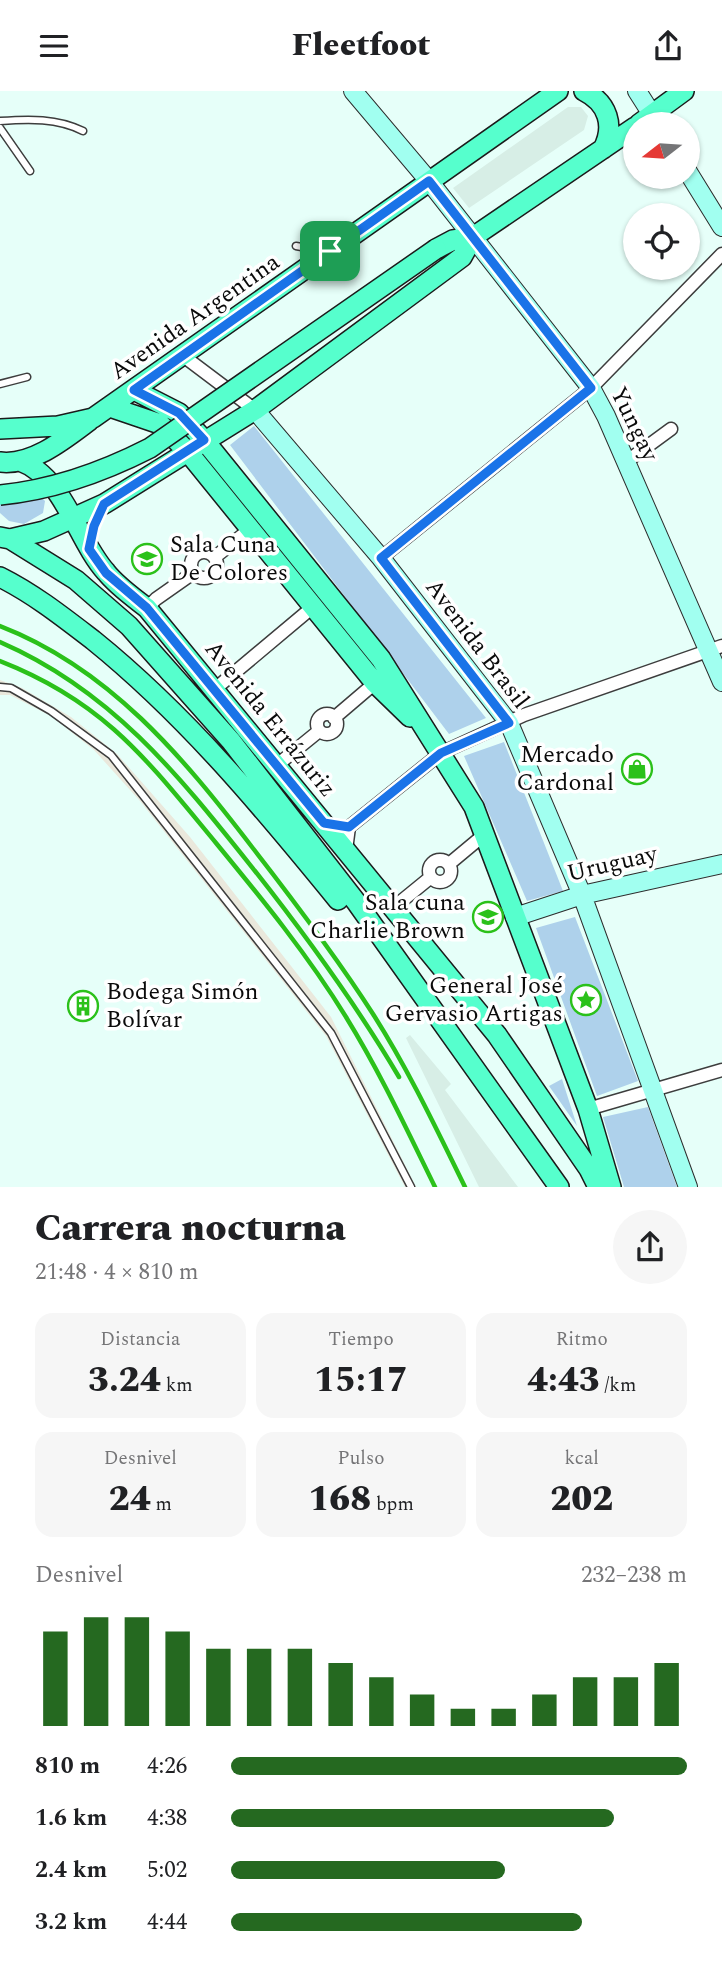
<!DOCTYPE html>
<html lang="es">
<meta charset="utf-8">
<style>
:root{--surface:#fff;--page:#f6f6f6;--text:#202124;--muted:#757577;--accent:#256920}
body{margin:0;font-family:Spectral,serif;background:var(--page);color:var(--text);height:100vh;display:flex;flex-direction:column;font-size:26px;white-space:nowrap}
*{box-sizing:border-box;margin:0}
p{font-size:23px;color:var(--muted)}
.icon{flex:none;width:38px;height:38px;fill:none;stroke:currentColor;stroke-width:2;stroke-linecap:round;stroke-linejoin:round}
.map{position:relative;height:1096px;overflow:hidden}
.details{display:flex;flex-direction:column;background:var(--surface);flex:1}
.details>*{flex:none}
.needle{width:46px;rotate:253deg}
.buttons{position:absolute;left:623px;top:21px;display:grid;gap:14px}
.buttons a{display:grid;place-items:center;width:77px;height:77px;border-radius:50%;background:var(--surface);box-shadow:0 2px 5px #0004;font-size:35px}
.pin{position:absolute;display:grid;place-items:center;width:60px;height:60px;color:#fff;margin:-30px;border-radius:14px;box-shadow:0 4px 10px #0006}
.round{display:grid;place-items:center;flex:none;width:74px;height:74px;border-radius:37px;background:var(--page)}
.summary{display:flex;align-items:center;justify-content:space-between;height:119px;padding:0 35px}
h1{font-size:38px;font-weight:800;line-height:52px}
.metrics{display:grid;grid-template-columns:repeat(3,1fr);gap:10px;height:119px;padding:7px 35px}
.metrics div{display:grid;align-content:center;border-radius:18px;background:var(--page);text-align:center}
.metrics b{font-size:35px;font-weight:800}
.metrics small{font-size:19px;font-weight:400}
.metrics p{font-size:19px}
.chart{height:196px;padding:14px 35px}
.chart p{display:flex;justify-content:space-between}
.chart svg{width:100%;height:126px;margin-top:7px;stroke:var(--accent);stroke-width:6}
ul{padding:0 35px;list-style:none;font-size:23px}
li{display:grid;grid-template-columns:112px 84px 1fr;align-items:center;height:52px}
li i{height:18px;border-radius:9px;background:var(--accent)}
header{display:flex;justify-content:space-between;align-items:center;height:91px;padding:0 35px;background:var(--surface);font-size:32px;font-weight:800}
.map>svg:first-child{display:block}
</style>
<header><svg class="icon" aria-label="menu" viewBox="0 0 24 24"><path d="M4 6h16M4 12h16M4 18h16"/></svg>Fleetfoot<svg class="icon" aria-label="share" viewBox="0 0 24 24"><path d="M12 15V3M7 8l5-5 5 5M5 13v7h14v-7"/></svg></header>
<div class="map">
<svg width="722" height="1096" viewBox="0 0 722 1096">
<rect width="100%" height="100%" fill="#e6fff9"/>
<!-- industrial -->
<path fill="#eae8dc" d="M 0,589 L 22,597 L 71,626 L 117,663 L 190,746 L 331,926 L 416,1096 L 405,1096 L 326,945 L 140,710 L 94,659 L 51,625 L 10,604 L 0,604 Z"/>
<!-- green -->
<path fill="#aed1eb" d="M 254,335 L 486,627 L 449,643 L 230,354 Z
M 29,394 L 45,410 L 43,422 L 24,433 L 9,430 L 0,422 L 0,406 Z
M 504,651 L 563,800 L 527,810 L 464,665 Z
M 575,826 L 638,990 L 597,1005 L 536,837 Z
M 562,988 L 577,1035 L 549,995 Z
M 648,1016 L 677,1096 L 624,1096 L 603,1026 Z"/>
<!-- plaza -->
<path fill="#d7eee6" d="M 568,16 L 581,16 L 588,25 L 584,39 L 469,117 L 453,97 Z
M 410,944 L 451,993 L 445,999 L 518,1096 L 479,1096 L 406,947 Z"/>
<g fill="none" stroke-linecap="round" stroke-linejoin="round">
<!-- lane casing -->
<g stroke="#3d3d3d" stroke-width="9">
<path id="lane" d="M 0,30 C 29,28 57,27 83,40
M 0,37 L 30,80
M 296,155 L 324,160
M 0,293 L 27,286
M 0,596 L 11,597 L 51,620 L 111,664 L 331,942 L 411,1096"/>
</g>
<!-- street casing -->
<g stroke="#3d3d3d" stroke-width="15">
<path id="street" d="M 182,264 L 255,319
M 626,371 L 671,338
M191 474a13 13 0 1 1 26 0a13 13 0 1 1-26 0Z
M 215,466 L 249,439
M 381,467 L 591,297 L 722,163
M 147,517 L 156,508 L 193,482
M 215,598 L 314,515
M317 633a10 10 0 1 1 20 0a10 10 0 1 1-20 0Z
M 334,627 L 375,592
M 276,675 L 319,640
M 346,759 L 349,736 L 441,662 L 524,624 L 722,555
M429 780a11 11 0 1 1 22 0a11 11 0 1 1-22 0Z
M 449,773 L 485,743
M 393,817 L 431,786
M 588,1018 L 722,979"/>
</g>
<!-- secondary casing -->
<g stroke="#2c2c2c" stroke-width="20">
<path id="secondary" d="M 353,0 L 429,90 L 591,297 L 606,325 L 722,591
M 637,0 L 658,33
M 688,81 L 722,136
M 255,319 L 381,467 L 509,632 L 582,804 L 688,1096
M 515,826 L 582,804 L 722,773"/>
</g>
<!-- primary casing -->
<g stroke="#1b1b1b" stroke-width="22">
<path id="primary" d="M 584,0 C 608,12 615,35 603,58
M 639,33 L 684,0
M 436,158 L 453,149 L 473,146
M 134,299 L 179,322 L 204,349 L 381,568 L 474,716 L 588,1018 L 611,1096
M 110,316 L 160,333 L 188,361 L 375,592 L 410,626
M 0,338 L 58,335 L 93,327 L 558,0
M 20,370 C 64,386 77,449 106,481 C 117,495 133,506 147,517 L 497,944 L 589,1078 L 598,1096
M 0,371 C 32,375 65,348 89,330
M 0,446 L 10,448 L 76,489 L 129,535 L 231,650 L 357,812 L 559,1096
M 10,448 L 44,440 L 104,413 L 255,319 L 462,166 L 473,146 L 635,36
M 0,486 C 34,503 63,526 93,549 C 186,624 263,717 338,809"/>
</g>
<!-- lane -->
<use href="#lane" stroke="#fff" stroke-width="6"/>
<!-- street -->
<use href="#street" stroke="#fff" stroke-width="12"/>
<!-- secondary -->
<use href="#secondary" stroke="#a1fff0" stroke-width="18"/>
<!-- primary -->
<use href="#primary" stroke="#56ffcd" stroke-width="19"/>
<!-- rail -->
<path stroke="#2bc11a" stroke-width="4.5" d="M 0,535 C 109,577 183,666 252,756 C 294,810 336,865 373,923 C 408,978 436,1037 465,1096
M 0,551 C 113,600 180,686 255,780 C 307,846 356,913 399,986
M 0,570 C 105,611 147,669 216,752 C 262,808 308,864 346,926 C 380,981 407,1039 435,1096"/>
<!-- primary-bridge casing -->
<g stroke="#1b1b1b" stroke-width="22" stroke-linecap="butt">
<path id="primary-bridge" d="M 0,404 C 53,399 103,381 150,357 L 436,158"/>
</g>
<!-- primary-bridge -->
<use href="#primary-bridge" stroke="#56ffcd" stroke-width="19"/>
</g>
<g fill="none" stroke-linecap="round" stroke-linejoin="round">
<!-- route casing -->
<g stroke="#fff" stroke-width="14">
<path id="route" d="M 429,90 L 591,297 L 381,467 L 509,632 L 441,662 L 349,736 L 324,732 L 147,517 L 106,482 L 89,458 L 94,435 L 104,413 L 204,349 L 179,322 L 134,299 Z"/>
</g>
<!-- route -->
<use href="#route" stroke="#1a73e8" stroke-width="9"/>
</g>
<!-- icons -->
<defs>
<g id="school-ring" transform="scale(1.575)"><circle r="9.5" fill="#fff" stroke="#2bc11a" stroke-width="1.5"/><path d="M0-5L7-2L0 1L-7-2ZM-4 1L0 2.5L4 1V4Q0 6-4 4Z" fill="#2bc11a"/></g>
<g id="shop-ring" transform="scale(1.575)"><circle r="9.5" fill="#fff" stroke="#2bc11a" stroke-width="1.5"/><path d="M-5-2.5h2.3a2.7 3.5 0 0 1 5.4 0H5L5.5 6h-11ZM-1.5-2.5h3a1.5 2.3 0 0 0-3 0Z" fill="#2bc11a"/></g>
<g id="sight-ring" transform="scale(1.575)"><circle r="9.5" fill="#fff" stroke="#2bc11a" stroke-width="1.5"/><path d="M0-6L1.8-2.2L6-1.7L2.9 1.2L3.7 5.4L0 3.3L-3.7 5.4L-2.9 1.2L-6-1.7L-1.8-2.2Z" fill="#2bc11a"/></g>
<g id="building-ring" transform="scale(1.575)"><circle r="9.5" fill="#fff" stroke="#2bc11a" stroke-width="1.5"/><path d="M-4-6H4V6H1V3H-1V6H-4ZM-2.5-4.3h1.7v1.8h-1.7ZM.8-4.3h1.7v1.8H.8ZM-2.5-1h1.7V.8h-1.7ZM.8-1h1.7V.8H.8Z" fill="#2bc11a"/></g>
</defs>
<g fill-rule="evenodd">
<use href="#school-ring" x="147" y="468"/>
<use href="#shop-ring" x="637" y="678"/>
<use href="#school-ring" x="488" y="826"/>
<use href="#sight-ring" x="586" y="909"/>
<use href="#building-ring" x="83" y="915"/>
</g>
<g text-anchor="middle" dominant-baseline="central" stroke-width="7" stroke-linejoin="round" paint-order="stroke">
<!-- street labels -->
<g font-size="24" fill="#0a0a0a" stroke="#fff">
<text transform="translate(195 226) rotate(-35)">Avenida Argentina</text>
<text transform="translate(634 333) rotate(64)">Yungay</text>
<text transform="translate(477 553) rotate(53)">Avenida Brasil</text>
<text transform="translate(270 628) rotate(51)">Avenida Errázuriz</text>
<text transform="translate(612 773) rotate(-13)">Uruguay</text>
</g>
<!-- poi labels -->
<g font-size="24" fill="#0a0a0a" stroke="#fff" text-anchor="end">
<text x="170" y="454" text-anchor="start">Sala Cuna<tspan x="170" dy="28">De Colores</tspan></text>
<text x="614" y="664">Mercado<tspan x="614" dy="28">Cardonal</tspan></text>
<text x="465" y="812">Sala cuna<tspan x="465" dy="28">Charlie Brown</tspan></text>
<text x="563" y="895">General José<tspan x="563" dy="28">Gervasio Artigas</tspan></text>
<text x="106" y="901" text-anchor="start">Bodega Simón<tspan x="106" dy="28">Bolívar</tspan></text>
</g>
</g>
</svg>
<div class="buttons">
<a><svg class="needle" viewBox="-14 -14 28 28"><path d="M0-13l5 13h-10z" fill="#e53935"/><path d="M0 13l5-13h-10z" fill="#757577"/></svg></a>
<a><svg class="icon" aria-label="locate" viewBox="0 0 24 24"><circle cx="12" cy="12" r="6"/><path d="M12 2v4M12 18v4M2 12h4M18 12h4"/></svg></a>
</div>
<div class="pin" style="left:330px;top:160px;background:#1e9e55"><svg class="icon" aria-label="arrive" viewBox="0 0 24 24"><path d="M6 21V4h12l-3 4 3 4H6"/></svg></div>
</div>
<section class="details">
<div class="summary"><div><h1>Carrera nocturna</h1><p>21:48 · 4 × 810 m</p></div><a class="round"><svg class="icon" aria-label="share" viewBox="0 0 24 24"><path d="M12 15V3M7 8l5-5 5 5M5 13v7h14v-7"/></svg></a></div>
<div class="metrics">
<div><p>Distancia</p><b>3.24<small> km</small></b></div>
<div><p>Tiempo</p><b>15:17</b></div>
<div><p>Ritmo</p><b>4:43<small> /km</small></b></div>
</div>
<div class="metrics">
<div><p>Desnivel</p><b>24<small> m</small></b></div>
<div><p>Pulso</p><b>168<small> bpm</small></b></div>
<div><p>kcal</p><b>202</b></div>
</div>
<div class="chart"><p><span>Desnivel</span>232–238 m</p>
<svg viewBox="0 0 160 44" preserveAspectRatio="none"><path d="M5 44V11M15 44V6M25 44V6M35 44V11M45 44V17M55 44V17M65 44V17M75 44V22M85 44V27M95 44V33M105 44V38M115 44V38M125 44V33M135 44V27M145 44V27M155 44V22"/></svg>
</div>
<ul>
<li><b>810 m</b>4:26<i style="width:100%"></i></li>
<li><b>1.6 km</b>4:38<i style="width:84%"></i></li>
<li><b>2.4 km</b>5:02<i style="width:60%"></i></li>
<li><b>3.2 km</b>4:44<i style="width:77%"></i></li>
</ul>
</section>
